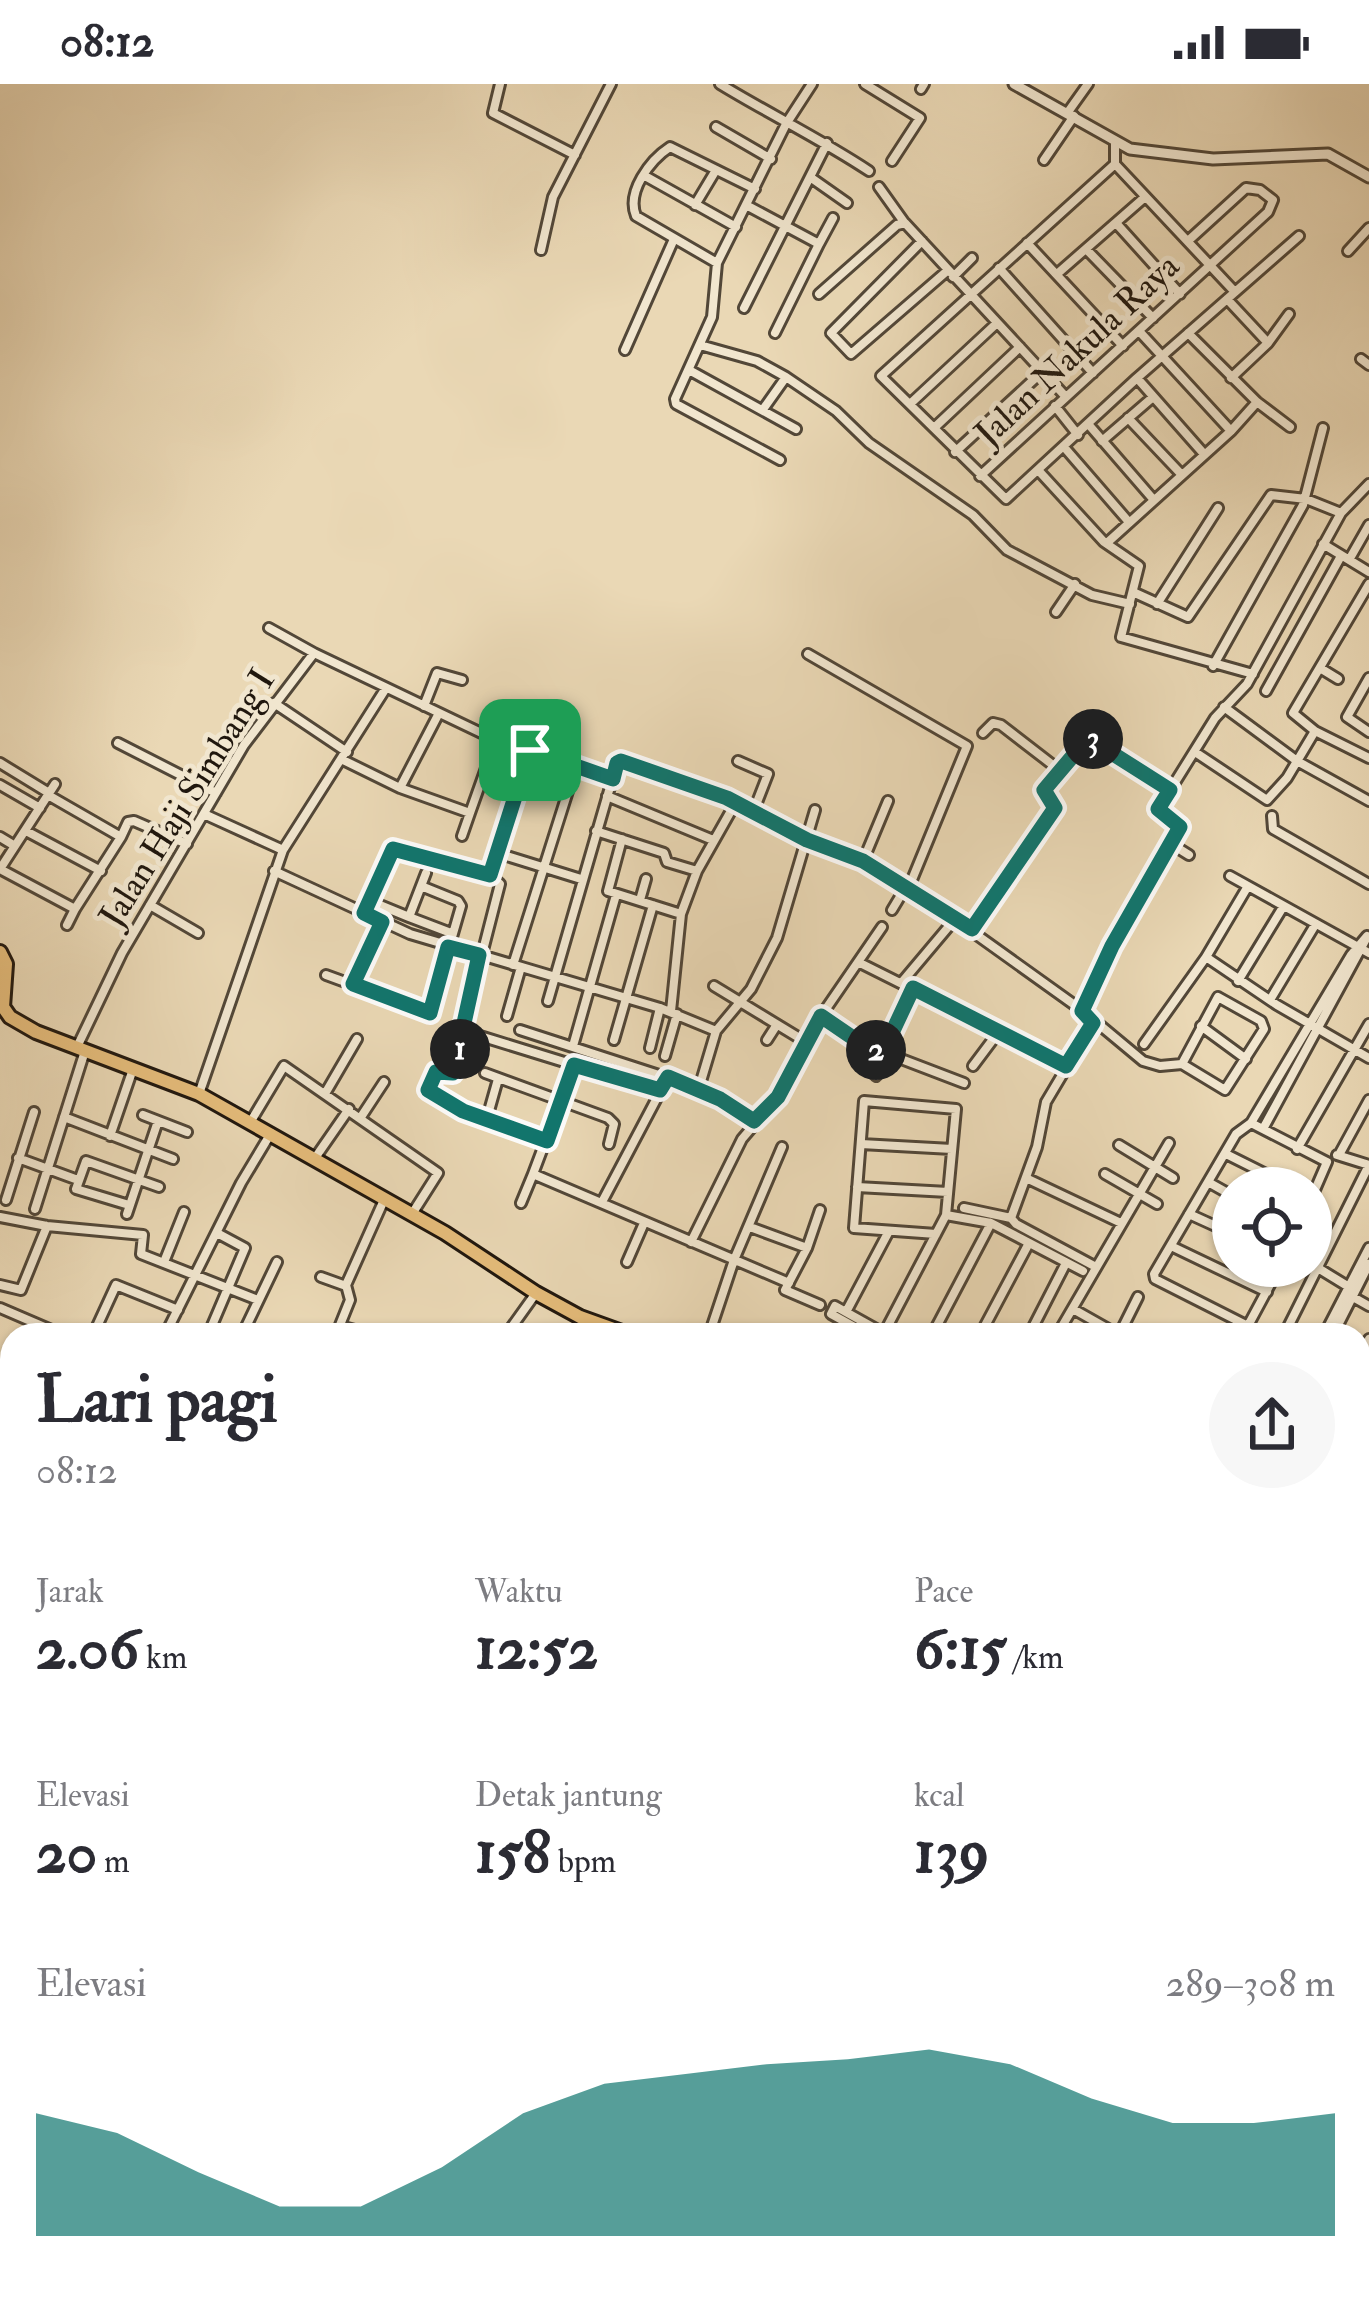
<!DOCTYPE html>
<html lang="id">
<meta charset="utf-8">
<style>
:root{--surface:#fff;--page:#f7f7f7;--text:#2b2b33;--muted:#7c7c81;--accent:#0f766e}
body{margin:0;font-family:"IM FELL Double Pica",serif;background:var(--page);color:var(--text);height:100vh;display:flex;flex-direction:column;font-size:45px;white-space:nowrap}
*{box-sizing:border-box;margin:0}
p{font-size:39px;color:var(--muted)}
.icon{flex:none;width:66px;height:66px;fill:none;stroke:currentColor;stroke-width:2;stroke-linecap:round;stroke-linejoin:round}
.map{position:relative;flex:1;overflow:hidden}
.sheet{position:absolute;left:0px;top:1239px;width:1371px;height:975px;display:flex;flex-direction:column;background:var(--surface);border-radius:36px 36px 0 0;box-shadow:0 3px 9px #0004}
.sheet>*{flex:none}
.buttons{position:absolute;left:1212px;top:1083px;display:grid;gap:24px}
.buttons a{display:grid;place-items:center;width:120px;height:120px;border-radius:50%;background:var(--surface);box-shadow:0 3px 9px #0004;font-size:60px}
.pin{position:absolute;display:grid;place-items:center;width:102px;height:102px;color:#fff;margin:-51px;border-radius:24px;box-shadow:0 6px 18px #0006}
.km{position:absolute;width:60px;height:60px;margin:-30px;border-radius:50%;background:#222;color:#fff;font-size:33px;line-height:60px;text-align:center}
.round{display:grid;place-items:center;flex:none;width:126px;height:126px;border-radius:63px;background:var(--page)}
.head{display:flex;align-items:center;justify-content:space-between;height:204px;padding:0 36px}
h1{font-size:66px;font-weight:800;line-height:90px}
.stats{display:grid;grid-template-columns:repeat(3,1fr);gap:18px;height:204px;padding:12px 36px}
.stats div{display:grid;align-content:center}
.stats b{font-size:60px;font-weight:800}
.stats small{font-size:33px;font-weight:400}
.stats p{font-size:33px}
.chart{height:336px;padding:24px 36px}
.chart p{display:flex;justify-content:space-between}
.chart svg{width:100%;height:216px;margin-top:12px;fill:var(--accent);opacity:.7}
.status{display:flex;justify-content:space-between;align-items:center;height:84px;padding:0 60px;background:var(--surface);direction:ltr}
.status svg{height:33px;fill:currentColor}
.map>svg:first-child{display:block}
</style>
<div class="status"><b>08:12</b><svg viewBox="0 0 49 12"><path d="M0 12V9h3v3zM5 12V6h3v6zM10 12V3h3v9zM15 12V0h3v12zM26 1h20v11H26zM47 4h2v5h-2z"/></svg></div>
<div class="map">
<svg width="1369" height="2213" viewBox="0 0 1369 2213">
<rect width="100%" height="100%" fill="#ead8b5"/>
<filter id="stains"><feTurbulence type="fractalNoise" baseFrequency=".00167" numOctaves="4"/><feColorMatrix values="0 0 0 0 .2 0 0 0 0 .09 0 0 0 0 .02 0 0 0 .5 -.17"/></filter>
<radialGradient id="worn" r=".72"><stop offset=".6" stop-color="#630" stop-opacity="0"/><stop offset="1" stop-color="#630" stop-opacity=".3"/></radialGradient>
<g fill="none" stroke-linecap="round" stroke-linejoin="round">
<!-- river -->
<path stroke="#9bb8b7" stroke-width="16" d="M 1359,1978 L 1363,1977
M 0,2115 L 12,2120
M 206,2202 L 218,2207
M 533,2213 L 571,2202"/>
<!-- minor casing -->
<g stroke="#524738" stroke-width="14">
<path id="minor" d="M 500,0 L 493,29 L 575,71
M 720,0 C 769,30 821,55 869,87
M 865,0 L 920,34 L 892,77
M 921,5 L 924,0
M 1068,28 L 1088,0
M 716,43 L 771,75
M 1115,58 L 1115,80 L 1235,208
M 1044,76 L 1074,32
M 1115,80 L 881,292 L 1006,415 L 1137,294 L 1299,152
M 645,92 L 736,143
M 810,93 L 847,119
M 879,103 L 904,138
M 695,121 L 716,86
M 746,121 L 819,160 L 775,249
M 1116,139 L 1180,210
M 922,157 L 831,249 L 851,270 L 947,187
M 1027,159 L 1123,262
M 819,160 L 833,134
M 1086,165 L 1153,234
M 541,166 L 553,113 L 611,0
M 1348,167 L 1369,144
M 717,179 L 636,132 C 626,108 650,76 670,63 L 755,105
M 999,184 L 1093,289
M 1057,190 L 1145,113
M 953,193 L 972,174
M 819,210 L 897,141 L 905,139 L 1066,313
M 1227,215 L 1268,259 L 1231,294
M 744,224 L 827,59
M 1139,247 L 1231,347
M 1188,249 L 1257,318 L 1290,343
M 1268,259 L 1289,230
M 700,261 L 757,277 L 786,293 L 836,327 L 869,359 L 973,431 L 1007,466 L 1092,511 L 1130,520
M 625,266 L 674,155
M 1361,275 L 1369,281
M 689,286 L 796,345
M 1137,294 L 1204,370
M 910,320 L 997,239
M 1055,322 L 1078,351
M 764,324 L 786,293
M 1128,334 L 1182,391
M 1089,341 L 1153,415
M 934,344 L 1020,263
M 1102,357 L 1153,313
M 1064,363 L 1128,437
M 955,368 L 1042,288
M 780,376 L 676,320 L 675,315 L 712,233 L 717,179 L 786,40 L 812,0
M 1038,386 L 1104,458 L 1139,482 L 1121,553 L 1253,590
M 980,392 L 1268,128 L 1273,116 L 1260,106 L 1246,104 L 1189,156
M 1108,458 L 1231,347 L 1257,318
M 1323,460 L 1369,488
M 1349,476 L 1369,441
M 1369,500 L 1293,629 L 1315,647 L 1369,674
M 1135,509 L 1188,533 L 1271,411 L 1306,415 L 1341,429
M 1157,520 L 1218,424
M 1056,528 L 1075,500
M 269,544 L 314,569
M 808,570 L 967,662 L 909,803
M 1213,582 L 1303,421 L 1323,344
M 1320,584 L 1338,595
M 1369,594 L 1347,633 L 1369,648
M 1266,607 L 1341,472
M 274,619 L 347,668
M 424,622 L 437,589 L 462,596
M 1224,623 L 1297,677 L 1369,717
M 983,649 L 993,639 L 1001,641 L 1058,685
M 118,659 L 216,709
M 530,666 L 490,791 L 500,800 L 451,991 L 437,987 L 428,1004 L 463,1027 L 547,1057
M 1195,668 L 1267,716 L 1287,694 L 1315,647
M 343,676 L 400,704 L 470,729 L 496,656
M 738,677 L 768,690 L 754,726
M 0,679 L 49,709
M 522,693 L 548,703
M 0,701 L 40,724
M 400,704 L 439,629
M 607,712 L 713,756
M 204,730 L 283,766
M 1272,732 L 1273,745 L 1369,800
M 26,747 L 101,787
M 596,747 L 664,769 L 667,778 L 697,787
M 462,752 L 470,729
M 0,753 L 15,762
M 121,753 L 128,738 L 134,737 L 187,760
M 622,755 L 608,807 L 681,830
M 1173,761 L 1189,771
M 497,769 L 581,795
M 863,777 L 888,717
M 0,785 L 75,825 L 121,753 L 48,711
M 0,785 L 55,700
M 274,787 L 410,850 L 660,924 L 716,947
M 1230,792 L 1369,869
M 640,816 L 646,795
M 370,817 L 409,833 L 426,789
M 150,821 L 198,849
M 892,826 L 907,801
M 364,829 L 394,763 L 490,791
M 409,833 L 451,849
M 67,841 L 75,825
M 972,845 L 1055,724 L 1044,706 L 1087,654 L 1170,706
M 1206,873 L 1277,921 L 1369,974
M 860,879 L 1066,982
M 513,881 L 576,682
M 326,891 L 430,929 L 461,822 L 458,817 L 421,802
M 1238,897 L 1283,823
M 902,898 L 955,835
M 353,900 L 382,838
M 714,902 L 806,958
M 1218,913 L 1261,937 L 1264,945 L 1225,1006 L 1182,980 Z
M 1270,916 L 1315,841
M 548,917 L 617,679 L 621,677 L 736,718 L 793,750 L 863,777 L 907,801 L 1083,927 L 1143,977 L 1160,982 L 1182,980
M 671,927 L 681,830 L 697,787 L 736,718
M 1083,927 L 1112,863 L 1180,743 L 1159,724 L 1215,634 L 1247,600 L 1341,429 L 1369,400
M 507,932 L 521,883
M 821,932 L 862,960 L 964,999
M 1093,939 L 1046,1018 L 1037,1063 L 1011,1134 L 1016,1140 L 1096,1183
M 1201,942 L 1246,975
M 520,946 L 699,1004 L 754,1037
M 480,952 L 574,981
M 614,956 L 653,821
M 767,956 L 776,942
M 1144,960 L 1206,873 L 1248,802
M 573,962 L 616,811
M 77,963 L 122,869 L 244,661 L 314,569 L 496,656 L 613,695
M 650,964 L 660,924
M 665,972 L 677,930
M 973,982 L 1000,946
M 485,989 L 608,1034 L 614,1040 L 609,1060
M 876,992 L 883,968 L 913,904
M 699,1004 L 716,947 L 751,905 L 777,854 L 815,726
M 660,1007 L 574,981 L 533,1090 L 789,1199
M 326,1008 L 357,955
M 199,1010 L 283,766 L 386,604
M 143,1031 L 187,1048
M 64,1033 L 173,1075
M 361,1033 L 384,998
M 487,1034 L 498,995
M 251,1037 L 284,982 L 438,1089 L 412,1130
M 1251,1039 L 1327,1078
M 1263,1045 L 1366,855
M 110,1052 L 133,985
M 861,1060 L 952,1065
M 1119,1061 L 1173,1094
M 1297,1065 L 1369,940
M 1340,1069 L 1369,1016
M 1226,1070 L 1294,1104
M 1337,1071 L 1369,1081
M 18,1074 L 78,1096
M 315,1074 L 349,1025
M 1105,1090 L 1157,1120
M 1026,1094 L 1121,1139
M 1208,1098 L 1233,1112
M 857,1103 L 948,1108
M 1311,1115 L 1327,1078
M 6,1116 L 34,1028
M 602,1118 L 668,993
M 521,1119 L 533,1090
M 129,1121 L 76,1105 L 86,1077 L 159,1103
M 964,1124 L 1011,1134
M 35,1125 L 85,967
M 127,1130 L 158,1037
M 1189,1130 L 1233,1150
M 946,1131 L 991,1139 L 1083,1187
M 0,1133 L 47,1142 L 143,1151 L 141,1170 L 258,1216
M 750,1143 L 807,1164
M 691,1158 L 742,1055 L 778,1013 L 821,932 L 882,843
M 1171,1162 L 1267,1208
M 164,1178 L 184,1128
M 627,1178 L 644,1139
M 1318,1184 L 1349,1203
M 321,1193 L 346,1202
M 0,1201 L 21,1206 L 47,1142
M 1353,1213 L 1369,1222
M 820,1221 L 785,1206 L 807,1164 L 820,1126
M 0,1224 L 63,1251
M 1073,1225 L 1119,1251
M 846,1228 L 889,1147
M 340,1242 L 373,1251
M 1248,1242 L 1155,1195 L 1154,1190 L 1236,1050 L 1251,1039 L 1351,871 L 1367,852
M 93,1251 L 116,1201 L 178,1226
M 165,1251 L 241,1099 L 271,1049
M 208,1251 L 245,1164 L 217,1149
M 242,1251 L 277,1178
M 336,1251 L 350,1216 L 346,1201 L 384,1116
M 506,1251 L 536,1209
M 709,1251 L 734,1176 L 782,1063
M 869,1251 L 831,1230 L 835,1222 L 887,1251
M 883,1251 L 946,1131 L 956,1025 L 864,1017 L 854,1144 L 936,1150
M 932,1251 L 991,1139
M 980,1251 L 1029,1159
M 1029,1251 L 1066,1179
M 1057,1251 L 1169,1059
M 1119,1251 L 1138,1213
M 1243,1251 L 1280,1182
M 1284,1251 L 1369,1081
M 1324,1251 L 1369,1164
M 1333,1251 L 1369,1180
M 1359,1277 L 1369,1255
M 0,1283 L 12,1289
M 1359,1298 L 1369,1303
M 0,1331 L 12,1336
M 1359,1359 L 1369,1357
M 0,1481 L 12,1488
M 0,1593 L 12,1576
M 0,1634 L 12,1644
M 0,1678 L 12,1687
M 1359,1717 L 1369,1724
M 0,1724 L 12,1732
M 0,1749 L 12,1733
M 0,1765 L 9,1771
M 1359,1776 L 1369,1755
M 1359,1791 L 1369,1796
M 0,1835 L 12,1843
M 0,1869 L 12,1854
M 0,1884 L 12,1892
M 1359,1905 L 1369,1909
M 0,1953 L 12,1932
M 1362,1967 L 1363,1941 L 1369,1925
M 1359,1990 L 1369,1987
M 0,2039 L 12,2021
M 1359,2080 L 1369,2084
M 1359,2117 L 1369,2120
M 0,2123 L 12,2128
M 0,2157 L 12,2163
M 1359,2159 L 1369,2162
M 0,2193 L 12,2199
M 1359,2197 L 1369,2201
M 18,2202 L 41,2213
M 91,2202 L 113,2213
M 184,2202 L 208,2213
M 780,2202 L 803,2213
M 857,2202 L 884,2213
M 1069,2202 L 1099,2213
M 1210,2202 L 1242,2213
M 247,2205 L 267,2213
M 1285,2208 L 1300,2213
M 692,2211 L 697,2213
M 513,2213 L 550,2202
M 567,2213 L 611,2202
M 707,2213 L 711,2202
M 923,2213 L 927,2202
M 958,2213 L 962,2204
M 989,2213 L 992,2204
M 1028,2213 L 1032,2202
M 1169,2213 L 1173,2202"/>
</g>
<!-- tertiary casing -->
<g stroke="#524738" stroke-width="15">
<path id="tertiary" d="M 1014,0 L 1130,65 L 1213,75 L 1328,70 L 1369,93
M 0,2104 L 12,2109
M 243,2213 L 248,2202"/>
</g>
<!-- primary casing -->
<g stroke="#20170e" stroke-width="18">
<path id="primary" d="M 0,868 L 6,880 L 3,923 L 10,933 L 36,948 L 199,1010 L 445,1149 L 536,1209 L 580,1233 L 630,1251
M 1359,1542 L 1369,1527"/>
</g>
<!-- minor -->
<use href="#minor" stroke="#f1e6cf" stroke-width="8"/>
<!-- tertiary -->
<use href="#tertiary" stroke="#f1e6cf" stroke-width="9"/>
<!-- primary -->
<use href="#primary" stroke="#e5bc7a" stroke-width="12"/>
</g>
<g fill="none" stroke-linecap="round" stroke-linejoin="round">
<!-- route casing -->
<g stroke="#fff" stroke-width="24">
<path id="route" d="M 1088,654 L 1170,706 L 1158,725 L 1180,743 L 1112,862 L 1082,927 L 1093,939 L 1066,982 L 913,904 L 883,968 L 862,960 L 821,932 L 778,1013 L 754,1037 L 720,1015 L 668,993 L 660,1006 L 574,981 L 547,1057 L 463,1027 L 428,1006 L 436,988 L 453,989 L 479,871 L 448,863 L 430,929 L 353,900 L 382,838 L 364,829 L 393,765 L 490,791 L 530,666 L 613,695 L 617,679 L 621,677 L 727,714 L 807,756 L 863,777 L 972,845 L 1055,724 L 1044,706 Z"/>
</g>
<!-- route -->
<use href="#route" stroke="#0f766e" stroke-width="15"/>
</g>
<g text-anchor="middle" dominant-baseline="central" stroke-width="10" stroke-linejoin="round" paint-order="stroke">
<!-- street labels -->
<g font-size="36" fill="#20170e" stroke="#f1e6cf">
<text transform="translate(1077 266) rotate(-43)">Jalan Nakula Raya</text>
<text transform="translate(187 714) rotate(-58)">Jalan Haji Simbang I</text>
</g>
</g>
<rect width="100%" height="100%" filter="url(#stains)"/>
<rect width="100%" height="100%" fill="url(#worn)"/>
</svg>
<div class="buttons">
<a><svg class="icon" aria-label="locate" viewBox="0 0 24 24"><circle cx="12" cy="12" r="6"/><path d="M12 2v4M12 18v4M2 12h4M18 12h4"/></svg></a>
</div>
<div class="pin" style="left:530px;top:666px;background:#1e9e55"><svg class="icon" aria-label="arrive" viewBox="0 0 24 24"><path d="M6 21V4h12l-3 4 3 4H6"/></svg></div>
<b class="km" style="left:460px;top:965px">1</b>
<b class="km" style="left:876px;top:966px">2</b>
<b class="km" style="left:1093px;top:655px">3</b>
<section class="sheet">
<div class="head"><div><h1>Lari pagi</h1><p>08:12</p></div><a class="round"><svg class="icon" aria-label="share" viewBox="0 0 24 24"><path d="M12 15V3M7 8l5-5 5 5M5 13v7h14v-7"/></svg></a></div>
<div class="stats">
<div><p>Jarak</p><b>2.06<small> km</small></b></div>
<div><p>Waktu</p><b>12:52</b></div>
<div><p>Pace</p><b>6:15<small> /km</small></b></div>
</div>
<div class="stats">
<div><p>Elevasi</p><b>20<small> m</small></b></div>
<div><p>Detak jantung</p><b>158<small> bpm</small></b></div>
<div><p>kcal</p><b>139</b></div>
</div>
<div class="chart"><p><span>Elevasi</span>289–308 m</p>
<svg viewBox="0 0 160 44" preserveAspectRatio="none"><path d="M0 44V19L10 23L20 31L30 38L40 38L50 30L60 19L70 13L80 11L90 9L100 8L110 6L120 9L130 16L140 21L150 21L160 19V44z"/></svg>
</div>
</section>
</div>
